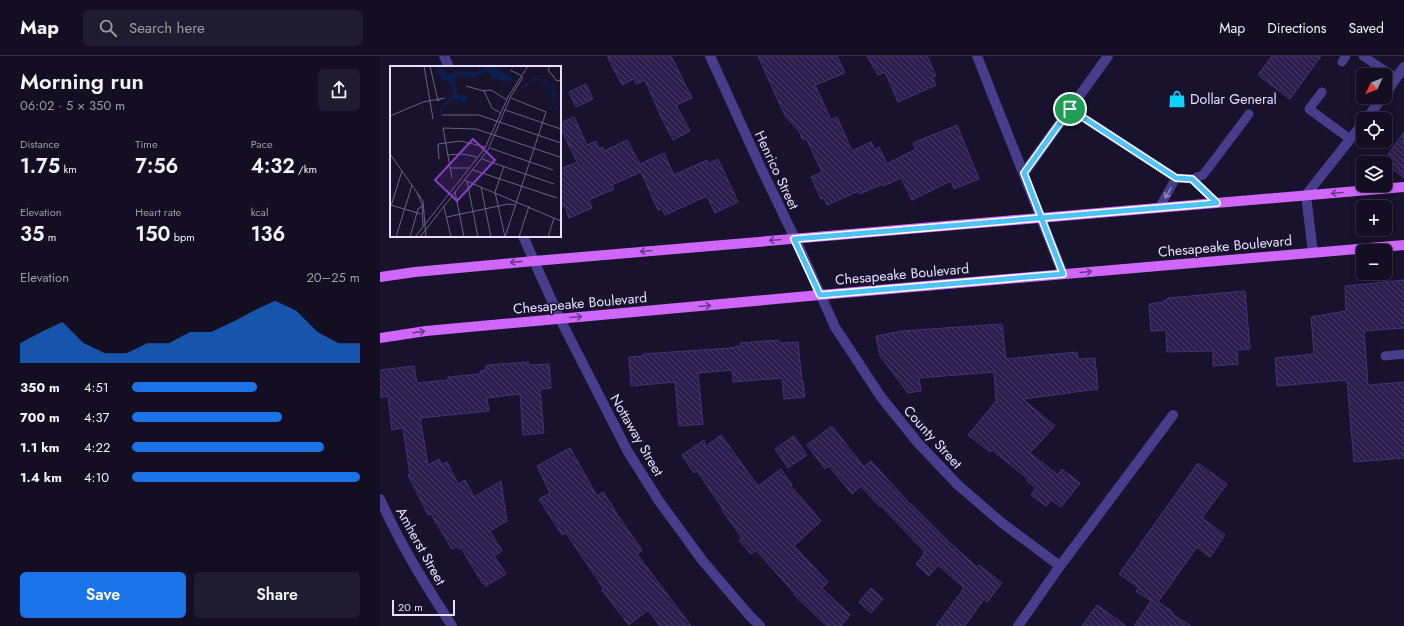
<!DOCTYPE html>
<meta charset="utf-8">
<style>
:root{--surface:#130e22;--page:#201c2f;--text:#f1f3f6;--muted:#9d9ca5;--line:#322e40;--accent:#1a73e8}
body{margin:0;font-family:Jost,sans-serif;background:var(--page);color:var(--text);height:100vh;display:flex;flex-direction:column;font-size:15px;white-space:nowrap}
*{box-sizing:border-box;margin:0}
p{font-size:13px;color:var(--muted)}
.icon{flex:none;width:22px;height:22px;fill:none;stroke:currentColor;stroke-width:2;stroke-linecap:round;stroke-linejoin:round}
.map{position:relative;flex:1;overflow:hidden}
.sheet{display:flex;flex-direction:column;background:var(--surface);width:380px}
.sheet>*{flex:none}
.needle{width:26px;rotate:227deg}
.controls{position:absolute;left:976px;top:12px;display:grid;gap:8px}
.controls a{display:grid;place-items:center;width:36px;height:36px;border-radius:6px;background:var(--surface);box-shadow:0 2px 6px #0003,0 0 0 1px var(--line);font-size:20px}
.scale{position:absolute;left:12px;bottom:10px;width:63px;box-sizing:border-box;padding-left:4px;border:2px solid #e4deff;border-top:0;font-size:11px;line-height:14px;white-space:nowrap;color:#e4deff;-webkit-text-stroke:3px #19122d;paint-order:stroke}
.pin{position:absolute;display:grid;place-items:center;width:34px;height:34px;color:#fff;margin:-17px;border:2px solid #fff;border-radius:50%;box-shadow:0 1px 4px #0007}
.round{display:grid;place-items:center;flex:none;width:42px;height:42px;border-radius:6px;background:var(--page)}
.headline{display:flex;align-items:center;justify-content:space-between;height:68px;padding:0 20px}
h1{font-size:22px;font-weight:600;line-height:30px}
.stats{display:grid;grid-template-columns:repeat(3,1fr);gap:6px;height:68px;padding:4px 20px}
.stats div{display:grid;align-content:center}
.stats b{font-size:20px;font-weight:600}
.stats small{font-size:11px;font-weight:400}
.stats p{font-size:11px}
.chart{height:112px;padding:8px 20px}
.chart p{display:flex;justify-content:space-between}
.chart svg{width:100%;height:72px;margin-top:4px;fill:var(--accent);opacity:.7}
.primary-button{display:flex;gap:8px;margin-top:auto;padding:8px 20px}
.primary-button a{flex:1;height:46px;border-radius:6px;background:var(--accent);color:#fff;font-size:16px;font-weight:600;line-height:46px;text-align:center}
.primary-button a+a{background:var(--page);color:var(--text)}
ul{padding:0 20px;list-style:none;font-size:13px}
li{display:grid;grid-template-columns:64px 48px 1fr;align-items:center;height:30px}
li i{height:10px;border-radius:5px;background:var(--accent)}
header{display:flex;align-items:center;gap:24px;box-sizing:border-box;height:56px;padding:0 20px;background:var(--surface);border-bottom:1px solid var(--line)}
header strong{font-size:19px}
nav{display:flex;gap:22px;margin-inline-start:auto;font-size:14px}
.search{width:280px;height:36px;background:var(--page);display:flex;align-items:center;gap:10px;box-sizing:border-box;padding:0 14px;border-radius:6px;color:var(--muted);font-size:15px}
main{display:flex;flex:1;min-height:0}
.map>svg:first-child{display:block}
</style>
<header>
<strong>Map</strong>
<div class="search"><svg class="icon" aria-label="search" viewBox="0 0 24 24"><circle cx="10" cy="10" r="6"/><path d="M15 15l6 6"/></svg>Search here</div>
<nav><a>Map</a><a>Directions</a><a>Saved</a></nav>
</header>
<main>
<section class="sheet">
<div class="headline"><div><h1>Morning run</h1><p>06:02 · 5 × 350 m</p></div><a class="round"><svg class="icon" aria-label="share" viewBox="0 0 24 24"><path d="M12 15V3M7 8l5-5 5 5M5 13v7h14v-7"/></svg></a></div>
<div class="stats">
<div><p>Distance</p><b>1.75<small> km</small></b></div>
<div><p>Time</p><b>7:56</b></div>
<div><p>Pace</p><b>4:32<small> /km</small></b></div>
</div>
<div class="stats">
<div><p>Elevation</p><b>35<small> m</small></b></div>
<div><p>Heart rate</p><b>150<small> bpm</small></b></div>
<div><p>kcal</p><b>136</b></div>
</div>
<div class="chart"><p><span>Elevation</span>20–25 m</p>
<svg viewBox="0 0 160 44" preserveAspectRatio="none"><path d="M0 44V32L10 25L20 19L30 32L40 38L50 38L60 32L70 32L80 25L90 25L100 19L110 12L120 6L130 12L140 25L150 32L160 32V44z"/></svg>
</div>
<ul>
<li><b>350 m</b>4:51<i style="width:55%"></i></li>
<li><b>700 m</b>4:37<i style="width:66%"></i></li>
<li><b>1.1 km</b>4:22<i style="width:84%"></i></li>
<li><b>1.4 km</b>4:10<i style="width:100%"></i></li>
</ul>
<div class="primary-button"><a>Save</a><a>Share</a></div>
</section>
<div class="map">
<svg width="1024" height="570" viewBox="0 0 1024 570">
<defs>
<pattern id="building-back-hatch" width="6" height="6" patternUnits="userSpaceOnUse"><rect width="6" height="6" fill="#2b1e4d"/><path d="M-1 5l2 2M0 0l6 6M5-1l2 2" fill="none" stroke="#4a3e68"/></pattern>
</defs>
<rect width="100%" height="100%" fill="#19122d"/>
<!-- building -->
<path fill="url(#building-back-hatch)" stroke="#443179" d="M 227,0 L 291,0 L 312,42 L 296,49 L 310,75 L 293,84 L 281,61 L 265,24 L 256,28 L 254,23 L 242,29 Z
M 378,0 L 457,0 L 465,17 L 435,29 L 451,64 L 457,61 L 472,95 L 491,86 L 495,94 L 499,91 L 507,108 L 536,93 L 533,87 L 577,69 L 599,123 L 574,133 L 571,125 L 532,144 L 521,122 L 503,130 L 502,128 L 480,138 L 479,135 L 447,149 L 444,142 L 441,143 L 431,121 L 442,116 L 426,82 L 423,84 L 419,75 L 405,60 Z
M 487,0 L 547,0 L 556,20 L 552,21 L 556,29 L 518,46 L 505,16 L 498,19 Z
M 892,0 L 941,0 L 910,43 L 878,19 Z
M 206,28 L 213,43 L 196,51 L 189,36 Z
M 194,61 L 207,89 L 216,85 L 219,93 L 223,91 L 224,95 L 247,84 L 260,108 L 284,97 L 294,119 L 327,104 L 328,108 L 338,103 L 358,146 L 335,157 L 327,140 L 285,159 L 282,153 L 278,154 L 261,116 L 232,129 L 234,133 L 209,144 L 212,152 L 189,162 L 185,150 L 180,152 L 180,113 L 197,106 L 180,71 L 180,67 Z
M 1024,76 L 1024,122 L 1010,111 L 1007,102 L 1009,97 Z
M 1024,224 L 1024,272 L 984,275 L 988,329 L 1024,326 L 1024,402 L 974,406 L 967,324 L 897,330 L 895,302 L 934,298 L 931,261 L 966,255 L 965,230 Z
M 865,235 L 870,293 L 857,294 L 858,308 L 833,310 L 833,295 L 787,296 L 786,274 L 771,275 L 769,248 L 783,246 L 788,242 Z
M 622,268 L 626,303 L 697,296 L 698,303 L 715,302 L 718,333 L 643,343 L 675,370 L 650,397 L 678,419 L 682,413 L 700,427 L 681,451 L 671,444 L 666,450 L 651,439 L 656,432 L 647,425 L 648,423 L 612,394 L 610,396 L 588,379 L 616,345 L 614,316 L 539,322 L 541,335 L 528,337 L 500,300 L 496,280 L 522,275 Z
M 399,284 L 399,287 L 418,286 L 422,325 L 423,325 L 425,341 L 404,343 L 402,322 L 353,326 L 352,314 L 318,317 L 323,368 L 299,370 L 295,326 L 251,330 L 249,301 L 263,300 L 263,298 L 350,292 L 361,290 L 360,287 Z
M 149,306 L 149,309 L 169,308 L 171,332 L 160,333 L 164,377 L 143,379 L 140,338 L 107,342 L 109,355 L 40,362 L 48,409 L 59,403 L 62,409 L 67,406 L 78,428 L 85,424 L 94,441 L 121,425 L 127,465 L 110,475 L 122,495 L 114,500 L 126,518 L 106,530 L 104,527 L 103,528 L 81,492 L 79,493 L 78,490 L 72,493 L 51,458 L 48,459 L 28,419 L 30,418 L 23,372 L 12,374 L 8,340 L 0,342 L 0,314 L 34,310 L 37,327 L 68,324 L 68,321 L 100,318 L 100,315 L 106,314 L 105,311 L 108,311 L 107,309 Z
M 452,370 L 484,411 L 491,405 L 530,448 L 530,447 L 570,487 L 597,511 L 599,509 L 622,527 L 607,546 L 604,543 L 585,570 L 556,570 L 584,532 L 558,509 L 549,520 L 536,508 L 545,497 L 543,496 L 544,495 L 501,450 L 500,451 L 481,430 L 472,438 L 449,410 L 445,413 L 427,389 Z
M 341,379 L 378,430 L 401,413 L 412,429 L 411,430 L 441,465 L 414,490 L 448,526 L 442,532 L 470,559 L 461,570 L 447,570 L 414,539 L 415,538 L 376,494 L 371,498 L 359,484 L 362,482 L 342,454 L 343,453 L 317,415 L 314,417 L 302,399 L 324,384 L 325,391 Z
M 414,380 L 427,399 L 408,412 L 395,393 Z
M 190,392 L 217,440 L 223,436 L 235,454 L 234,454 L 262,494 L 257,498 L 311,570 L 280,570 L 268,554 L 249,569 L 222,534 L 224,533 L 186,477 L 182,479 L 159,443 L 170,437 L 157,410 Z
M 818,407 L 847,428 L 822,462 L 845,479 L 830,501 L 817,491 L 778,546 L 793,556 L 792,558 L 811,570 L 754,570 L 771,545 L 756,535 L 759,532 L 739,518 Z
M 491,532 L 503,543 L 491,557 L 479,546 Z
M 717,549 L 746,570 L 702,570 Z"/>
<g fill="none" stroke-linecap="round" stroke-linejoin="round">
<!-- service -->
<path stroke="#463e8b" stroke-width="9" d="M 983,0 L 1016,22
M 962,6 L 966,0
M 942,36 L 929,53 L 970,83
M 690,53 L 796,122 L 812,123 L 823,119 L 869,58
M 812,123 L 837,147
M 779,152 L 796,122
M 1005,300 L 1024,298"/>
<!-- minor -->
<path stroke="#463e8b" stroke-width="10" d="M 64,0 L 69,11
M 330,0 L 381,112 L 420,193 L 455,271 L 501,341 L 538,387 L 578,429 L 622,467 L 680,510
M 1005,38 L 1024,11
M 986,63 L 1003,41
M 644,117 L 728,0
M 143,180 L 180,263 L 248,396 L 279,445 L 322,504 L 369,559 L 380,570
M 933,197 L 926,139 L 983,67
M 0,443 C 20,488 45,528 72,570
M 638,570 L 680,510 L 793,359"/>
<!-- tertiary -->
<path stroke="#463e8b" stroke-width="10" d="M 597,0 L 683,218"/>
<!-- primary -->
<path stroke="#cf67fd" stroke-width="10" d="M 0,221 L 35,216 L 154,205 L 1024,131
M 0,282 L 46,275 L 440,239 L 1024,189"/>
</g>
<!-- one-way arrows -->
<defs><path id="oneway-shaft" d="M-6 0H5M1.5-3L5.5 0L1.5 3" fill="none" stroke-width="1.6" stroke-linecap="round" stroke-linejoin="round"/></defs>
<use stroke="#8d86bf" href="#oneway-shaft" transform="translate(788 137) rotate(120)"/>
<g stroke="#6b388b">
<use href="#oneway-shaft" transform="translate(957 137) rotate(175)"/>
<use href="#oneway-shaft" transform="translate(395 184) rotate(175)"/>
<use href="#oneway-shaft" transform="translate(266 195) rotate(175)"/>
<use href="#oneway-shaft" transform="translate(136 206) rotate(174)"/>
<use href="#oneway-shaft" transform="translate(706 216) rotate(-5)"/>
<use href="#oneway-shaft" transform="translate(325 250) rotate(-5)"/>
<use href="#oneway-shaft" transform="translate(196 261) rotate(-5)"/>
<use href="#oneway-shaft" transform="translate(39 276) rotate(-8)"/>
</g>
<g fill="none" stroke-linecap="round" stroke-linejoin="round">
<!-- route casing -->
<g stroke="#fff" stroke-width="8">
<path id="route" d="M 690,53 L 644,117 L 683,218 L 440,239 L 414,183 L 837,147 L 812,123 L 796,122 L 690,53"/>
</g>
<!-- route -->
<use href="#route" stroke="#4fc3f7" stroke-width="5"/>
</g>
<!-- icons -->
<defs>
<g id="shop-bare" transform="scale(1.38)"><path d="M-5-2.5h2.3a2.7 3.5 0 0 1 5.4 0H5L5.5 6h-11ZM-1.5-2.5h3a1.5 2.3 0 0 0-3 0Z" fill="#0dd4fc" stroke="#19122d" stroke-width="2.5" paint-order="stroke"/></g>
</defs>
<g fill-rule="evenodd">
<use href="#shop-bare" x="797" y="43"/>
</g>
<g text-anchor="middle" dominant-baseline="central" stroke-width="3" stroke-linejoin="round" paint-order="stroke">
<!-- poi labels -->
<g font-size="14" fill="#e4deff" stroke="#19122d" text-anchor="start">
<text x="810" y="43">Dollar General</text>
</g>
<!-- street labels -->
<g font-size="14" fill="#e4deff" stroke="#19122d">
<text transform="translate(397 114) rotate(65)">Henrico Street</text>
<text transform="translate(845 190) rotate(-5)">Chesapeake Boulevard</text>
<text transform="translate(522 218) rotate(-5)">Chesapeake Boulevard</text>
<text transform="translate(200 247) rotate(-5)">Chesapeake Boulevard</text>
<text transform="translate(257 379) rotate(60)">Nottaway Street</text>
<text transform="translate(553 381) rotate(48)">County Street</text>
<text transform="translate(41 490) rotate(61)">Amherst Street</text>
</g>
</g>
<!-- overview -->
<g transform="translate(10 10)">
<rect width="171" height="171" fill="#19122d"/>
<path d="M 45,0 L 50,0 L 57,9 L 70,5 L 85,7 L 98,0 L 104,0 L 133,20 L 142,14 L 145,6 L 144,11 L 155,14 L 166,26 L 165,39 L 171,49 L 163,39 L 162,23 L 151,14 L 144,14 L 134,22 L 122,14 L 116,16 L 103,12 L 98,6 L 84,11 L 66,10 L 64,15 L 68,29 L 86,32 L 79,31 L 75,37 L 69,33 L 61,34 L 53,42 L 50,52 L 50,43 L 62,29 L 63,24 L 61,18 L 52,13 Z" fill="#0c1f4c"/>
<path fill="none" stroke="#6a6481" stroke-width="1" d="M 34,0 L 43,53M 40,0 L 48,35 L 52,32M 160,0 L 158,4 L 167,15 L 171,14M 120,4 L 132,10M 76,20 L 94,25 L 102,42 L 111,47M 93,25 L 101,24 L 117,34M 115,44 L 171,63M 52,49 L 89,49 L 171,77M 0,50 L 33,36 L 55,32M 100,82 L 163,104M 0,88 L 33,135 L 36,171M 57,89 L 73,88 L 87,91M 49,93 L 48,78 L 71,75 L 95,81M 92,93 L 164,118M 114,100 L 105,126 L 115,171M 60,102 L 79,102M 83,104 L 167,132M 62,112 L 53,62 L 86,63 L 170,91M 74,114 L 171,155M 77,115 L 88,171M 91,121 L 101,171M 65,126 L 74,171M 27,127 L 32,138 L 33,160M 1,139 L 31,148M 54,141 L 61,171M 0,143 L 12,105M 57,151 L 118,138 L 126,139M 6,171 L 22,119M 20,171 L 28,143 L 32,140M 25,171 L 95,82 L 118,31 L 138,0M 30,171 L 98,84 L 120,32 L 133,11M 115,171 L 156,46 L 121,32M 115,171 L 132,171M 129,171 L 139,140M 158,171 L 164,152"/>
<path fill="#863ec5" fill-opacity="0.15" stroke="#863ec5" stroke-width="2" d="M 83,73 L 105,94 L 67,135 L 45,114 Z"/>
<rect width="171" height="171" fill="none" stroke="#e4deff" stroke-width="2"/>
</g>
</svg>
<div class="controls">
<a><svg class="needle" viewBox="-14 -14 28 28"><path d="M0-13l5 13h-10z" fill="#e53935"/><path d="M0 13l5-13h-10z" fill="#9d9ca5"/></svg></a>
<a><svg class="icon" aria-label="locate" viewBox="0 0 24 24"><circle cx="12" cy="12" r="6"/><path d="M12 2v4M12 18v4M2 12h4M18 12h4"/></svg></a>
<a><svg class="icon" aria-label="layers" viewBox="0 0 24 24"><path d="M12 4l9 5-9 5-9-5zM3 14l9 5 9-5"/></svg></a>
<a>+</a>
<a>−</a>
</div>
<div class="scale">20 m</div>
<div class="pin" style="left:690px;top:53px;background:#1e9e55"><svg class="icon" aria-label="arrive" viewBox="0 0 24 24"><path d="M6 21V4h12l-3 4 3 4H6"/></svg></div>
</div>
</main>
